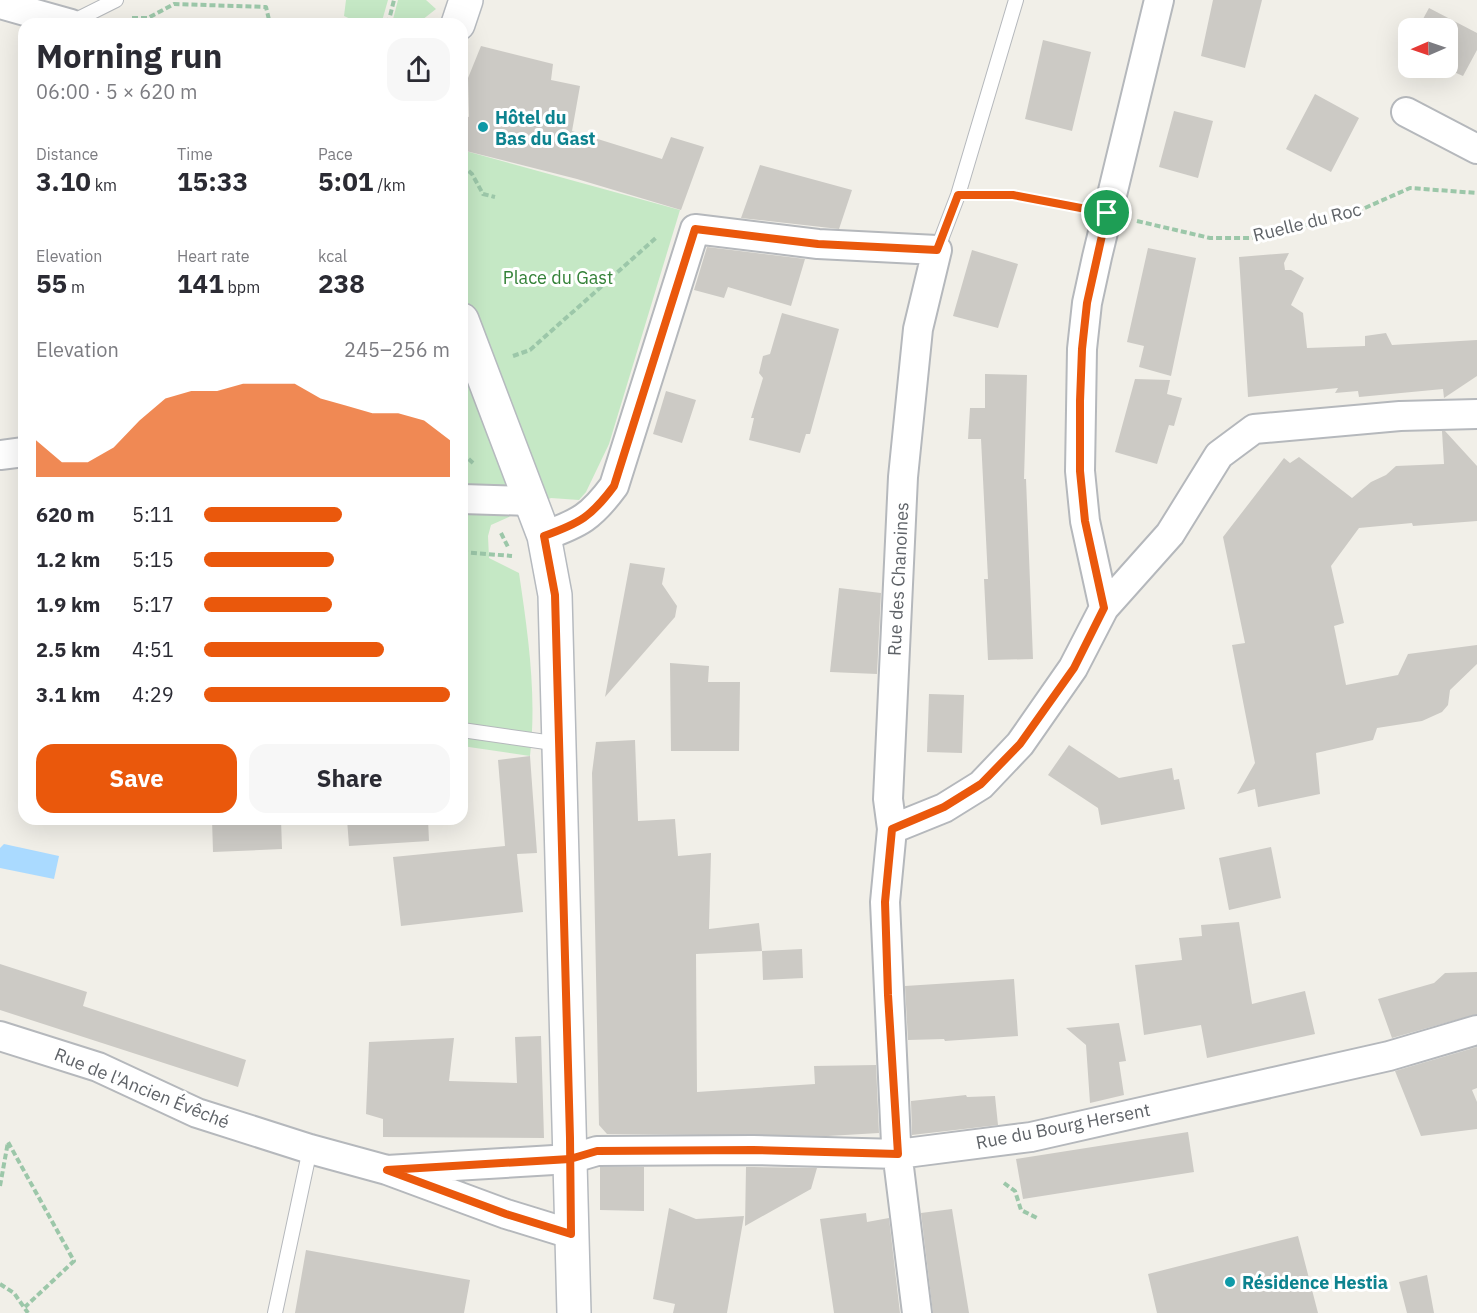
<!DOCTYPE html>
<meta charset="utf-8">
<style>
:root{--surface:#fff;--page:#f7f7f7;--text:#2b2b33;--muted:#7c7c81;--accent:#ea580c}
body{margin:0;font-family:"IBM Plex Sans",sans-serif;background:var(--page);color:var(--text);height:100vh;display:flex;flex-direction:column;font-size:22px;white-space:nowrap}
*{box-sizing:border-box;margin:0}
p{font-size:20px;color:var(--muted)}
.icon{flex:none;width:33px;height:33px;fill:none;stroke:currentColor;stroke-width:2;stroke-linecap:round;stroke-linejoin:round}
.map{position:relative;flex:1;overflow:hidden}
.details{position:absolute;left:18px;top:18px;width:450px;height:807px;display:flex;flex-direction:column;background:var(--surface);border-radius:18px;box-shadow:0 6px 24px #0002}
.details>*{flex:none}
.needle{width:39px;rotate:268deg}
.buttons{position:absolute;left:1398px;top:18px;display:grid;gap:12px}
.buttons a{display:grid;place-items:center;width:60px;height:60px;border-radius:12px;background:var(--surface);box-shadow:0 6px 24px #0002;font-size:30px}
.pin{position:absolute;display:grid;place-items:center;width:51px;height:51px;color:#fff;margin:-26px;border:3px solid #fff;border-radius:50%;box-shadow:0 2px 6px #0007}
.round{display:grid;place-items:center;flex:none;width:63px;height:63px;border-radius:18px;background:var(--page)}
.head{display:flex;align-items:center;justify-content:space-between;height:102px;padding:0 18px}
h1{font-size:33px;font-weight:700;line-height:45px}
.metrics{display:grid;grid-template-columns:repeat(3,1fr);gap:9px;height:102px;padding:6px 18px}
.metrics div{display:grid;align-content:center}
.metrics b{font-size:26px;font-weight:700}
.metrics small{font-size:16px;font-weight:400}
.metrics p{font-size:16px}
.chart{height:168px;padding:12px 18px}
.chart p{display:flex;justify-content:space-between}
.chart svg{width:100%;height:108px;margin-top:6px;fill:var(--accent);opacity:.7}
.button{display:flex;gap:12px;margin-top:auto;padding:12px 18px}
.button a{flex:1;height:69px;border-radius:18px;background:var(--accent);color:#fff;font-size:24px;font-weight:700;line-height:69px;text-align:center}
.button a+a{background:var(--page);color:var(--text)}
ul{padding:0 18px;list-style:none;font-size:20px}
li{display:grid;grid-template-columns:96px 72px 1fr;align-items:center;height:45px}
li i{height:15px;border-radius:8px;background:var(--accent)}
.map>svg:first-child{display:block}
</style>
<div class="map">
<svg width="1477" height="1313" viewBox="0 0 1477 1313">
<rect width="100%" height="100%" fill="#f1efe8"/>
<!-- green -->
<path fill="#c5e8c5" d="M 346,0 L 388,0 L 382,21 L 355,21 L 344,16 Z
M 398,0 L 426,0 L 436,9 L 417,24 L 392,23 Z
M 462,150 L 680,210 L 609,444 L 586,492 L 579,500 L 551,498 L 491,525 L 488,536 L 489,558 L 519,573 C 528,634 537,695 530,756 L 462,746 Z"/>
<!-- water -->
<path fill="#aadaff" d="M 4,844 L 59,856 L 54,879 L 0,868 L 0,848 Z"/>
<!-- building -->
<path fill="#cccac5" d="M 1213,0 L 1262,0 L 1245,68 L 1201,56 Z
M 1429,8 L 1477,33 L 1477,50 L 1463,76 L 1445,68 L 1448,68 L 1448,28 L 1418,28 Z
M 1043,40 L 1091,52 L 1072,131 L 1025,119 Z
M 481,46 L 553,64 L 551,80 L 580,86 L 572,131 L 662,159 L 671,137 L 704,147 L 681,210 L 577,179 L 462,150 L 462,115 L 469,117 L 468,78 Z
M 1315,94 L 1359,118 L 1331,172 L 1286,149 Z
M 1174,111 L 1213,121 L 1198,178 L 1159,167 Z
M 760,165 L 852,190 L 839,229 L 741,218 Z
M 707,247 L 805,259 L 791,306 L 728,287 L 724,298 L 694,290 Z
M 1148,248 L 1196,258 L 1171,376 L 1139,367 L 1144,346 L 1127,342 Z
M 972,250 L 1018,264 L 998,328 L 953,316 Z
M 1289,253 L 1284,263 L 1285,270 L 1291,270 L 1304,278 L 1291,305 L 1303,313 L 1307,348 L 1365,346 L 1365,336 L 1386,333 L 1392,345 L 1477,340 L 1477,376 L 1444,398 L 1443,389 L 1359,397 L 1358,391 L 1335,393 L 1338,388 L 1248,397 L 1239,257 Z
M 782,313 L 839,329 L 810,434 L 806,434 L 800,453 L 749,440 L 754,418 L 751,418 L 763,378 L 759,373 L 763,356 L 770,354 Z
M 985,374 L 1027,375 L 1024,479 L 1026,479 L 1033,659 L 988,660 L 984,579 L 988,579 L 981,439 L 968,439 L 970,408 L 985,408 Z
M 1135,379 L 1170,380 L 1167,394 L 1182,398 L 1174,426 L 1169,425 L 1157,464 L 1115,452 Z
M 666,391 L 696,400 L 682,443 L 653,434 Z
M 1442,431 L 1445,431 L 1477,466 L 1477,521 L 1413,526 L 1412,523 L 1359,528 L 1331,566 L 1344,623 L 1334,626 L 1346,685 L 1398,675 L 1408,654 L 1477,645 L 1477,664 L 1450,690 L 1448,705 L 1442,712 L 1422,721 L 1377,728 L 1373,740 L 1316,753 L 1320,794 L 1258,807 L 1255,789 L 1237,794 L 1255,763 L 1232,645 L 1245,643 L 1223,537 L 1284,458 L 1290,463 L 1299,457 L 1352,498 L 1371,482 L 1386,475 L 1396,466 L 1444,464 Z
M 630,563 L 665,568 L 662,584 L 677,606 L 675,617 L 605,697 Z
M 839,588 L 881,593 L 877,674 L 830,672 Z
M 670,663 L 709,666 L 708,682 L 740,682 L 739,751 L 671,751 Z
M 929,694 L 964,695 L 962,753 L 927,752 Z
M 635,740 L 638,821 L 675,819 L 678,856 L 711,853 L 709,929 L 759,923 L 762,951 L 696,954 L 697,1092 L 815,1084 L 814,1066 L 876,1065 L 879,1133 L 828,1136 L 607,1134 L 599,1125 L 592,773 L 596,742 Z
M 1069,745 L 1119,778 L 1172,768 L 1174,780 L 1179,779 L 1185,809 L 1101,825 L 1098,808 L 1048,775 Z
M 530,756 L 537,853 L 517,854 L 523,912 L 401,926 L 393,857 L 505,846 L 498,760 Z
M 212,819 L 281,819 L 282,849 L 213,852 Z
M 347,819 L 428,819 L 429,841 L 349,846 Z
M 1271,847 L 1281,898 L 1229,910 L 1219,858 Z
M 1239,922 L 1252,1004 L 1305,991 L 1315,1034 L 1207,1058 L 1201,1025 L 1144,1035 L 1135,965 L 1182,960 L 1179,938 L 1202,936 L 1201,925 Z
M 802,949 L 803,978 L 763,980 L 762,951 Z
M 0,964 L 87,992 L 83,1006 L 246,1060 L 238,1087 L 0,1010 Z
M 1477,972 L 1477,1014 L 1392,1038 L 1378,999 L 1434,983 L 1445,973 Z
M 1014,979 L 1018,1036 L 945,1041 L 944,1039 L 908,1040 L 905,986 Z
M 1119,1023 L 1126,1061 L 1119,1062 L 1124,1095 L 1090,1103 L 1086,1045 L 1066,1028 Z
M 541,1036 L 544,1138 L 383,1137 L 383,1119 L 366,1114 L 369,1042 L 454,1038 L 449,1081 L 517,1083 L 515,1037 Z
M 1477,1047 L 1477,1088 L 1472,1090 L 1477,1102 L 1477,1129 L 1421,1136 L 1395,1071 Z
M 966,1095 L 967,1097 L 995,1096 L 998,1125 L 912,1135 L 911,1101 Z
M 1188,1132 L 1194,1172 L 1023,1199 L 1016,1159 Z
M 600,1167 L 644,1167 L 644,1211 L 600,1210 Z
M 746,1167 L 753,1167 L 817,1168 L 811,1189 L 745,1226 Z
M 669,1208 L 696,1219 L 744,1216 L 727,1313 L 673,1313 L 675,1304 L 653,1299 Z
M 952,1209 L 969,1313 L 933,1313 L 921,1213 Z
M 866,1213 L 867,1222 L 889,1218 L 900,1313 L 834,1313 L 820,1219 Z
M 1298,1236 L 1318,1313 L 1157,1313 L 1148,1274 Z
M 306,1250 L 470,1280 L 464,1313 L 295,1313 Z
M 1427,1275 L 1434,1313 L 1407,1313 L 1399,1282 Z"/>
<g fill="none" stroke-linecap="round" stroke-linejoin="round">
<!-- lane casing -->
<g stroke="#b5b8bc" stroke-width="16">
<path id="lane" d="M 70,23 L 116,0
M 937,250 L 958,195 L 1016,0
M 462,730 L 560,744
M 275,1313 L 310,1149"/>
</g>
<!-- street casing -->
<g stroke="#b5b8bc" stroke-width="32">
<path id="street" d="M 0,4 L 71,24
M 1406,112 L 1477,149
M 0,455 L 24,452
M 462,499 L 530,501
M 544,536 C 580,523 591,517 614,486 L 695,229 L 818,244 L 937,250 L 918,329 L 903,477 L 888,799 L 892,829 L 885,902 L 896,1143 L 917,1313
M 1104,608 L 1085,521 L 1080,471 L 1082,349 L 1087,303 L 1097,257 L 1159,0
M 892,829 L 944,808 L 981,785 L 1020,744 L 1073,668 L 1104,608 L 1170,534 L 1219,455 L 1254,429 L 1400,416 L 1477,414
M 0,1036 L 98,1067 L 197,1113 L 310,1149 L 387,1170 L 506,1214 L 571,1234
M 387,1170 L 570,1159 L 597,1151 L 753,1150 L 898,1154 L 1031,1137 L 1389,1056 L 1477,1030"/>
</g>
<!-- secondary casing -->
<g stroke="#b6babf" stroke-width="36">
<path id="secondary" d="M 458,24 L 466,0
M 462,320 L 544,536 L 555,595 L 574,1313"/>
</g>
<!-- path -->
<path stroke="#9cc7a9" stroke-width="4" stroke-dasharray="6 3" stroke-linecap="butt" d="M 132,18 L 148,18 L 174,4 L 266,7 L 270,24
M 388,24 L 394,0
M 462,165 L 472,174 L 483,194 L 495,197
M 984,195 L 1013,195 L 1077,208
M 1137,221 L 1210,238 L 1251,238 L 1349,215 L 1410,188 L 1477,193
M 513,356 L 530,350 L 657,237
M 462,453 L 473,463
M 501,533 L 508,547
M 462,552 L 512,556
M 1004,1183 L 1015,1191 L 1021,1210 L 1037,1218
M 0,1186 L 8,1142 L 74,1261 L 25,1307
M 0,1284 L 14,1293 L 28,1313"/>
<!-- lane -->
<use href="#lane" stroke="#fff" stroke-width="14"/>
<!-- street -->
<use href="#street" stroke="#fff" stroke-width="28"/>
<!-- secondary -->
<use href="#secondary" stroke="#fff" stroke-width="33"/>
</g>
<g fill="none" stroke-linecap="round" stroke-linejoin="round">
<!-- route casing -->
<g stroke="#fff" stroke-width="12">
<path id="route" d="M 1107,213 L 1013,195 L 958,195 L 937,250 L 818,244 L 695,229 L 614,486 C 591,517 580,523 544,536 L 555,595 L 570,1138 L 571,1234 L 506,1214 L 387,1170 L 570,1159 L 597,1151 L 753,1150 L 898,1154 L 888,995 L 885,902 L 892,829 L 944,807 L 981,784 L 1020,744 L 1074,668 L 1104,608 L 1085,521 L 1080,471 L 1080,401 L 1082,349 L 1087,303 L 1107,213"/>
</g>
<!-- route -->
<use href="#route" stroke="#ea580c" stroke-width="8"/>
</g>
<!-- markers -->
<g fill="#0f9aa8" stroke="#fff" stroke-width="2">
<circle cx="483" cy="127" r="6"/>
<circle cx="1230" cy="1282" r="6"/>
</g>
<g text-anchor="middle" dominant-baseline="central" stroke-width="6" stroke-linejoin="round" paint-order="stroke">
<!-- culture labels -->
<g font-size="18" font-weight="bold" fill="#0d838f" stroke="#fff" text-anchor="start">
<text x="495" y="117">Hôtel du<tspan x="495" dy="21">Bas du Gast</tspan></text>
<text x="1242" y="1282">Résidence Hestia</text>
</g>
<!-- street labels -->
<g font-size="18" fill="#5f6368" stroke="#fff">
<text transform="translate(1307 222) rotate(-14)">Ruelle du Roc</text>
<text transform="translate(898 579) rotate(-87)">Rue des Chanoines</text>
<text transform="translate(142 1088) rotate(22)">Rue de l'Ancien Évêché</text>
<text transform="translate(1063 1126) rotate(-11)">Rue du Bourg Hersent</text>
</g>
<!-- park labels -->
<g font-size="18" fill="#348238" stroke="#fff">
<text x="558" y="277">Place du Gast</text>
</g>
</g>
</svg>
<div class="buttons">
<a><svg class="needle" viewBox="-14 -14 28 28"><path d="M0-13l5 13h-10z" fill="#e53935"/><path d="M0 13l5-13h-10z" fill="#7c7c81"/></svg></a>
</div>
<div class="pin" style="left:1107px;top:213px;background:#1e9e55"><svg class="icon" aria-label="arrive" viewBox="0 0 24 24"><path d="M6 21V4h12l-3 4 3 4H6"/></svg></div>
<section class="details">
<div class="head"><div><h1>Morning run</h1><p>06:00 · 5 × 620 m</p></div><a class="round"><svg class="icon" aria-label="share" viewBox="0 0 24 24"><path d="M12 15V3M7 8l5-5 5 5M5 13v7h14v-7"/></svg></a></div>
<div class="metrics">
<div><p>Distance</p><b>3.10<small> km</small></b></div>
<div><p>Time</p><b>15:33</b></div>
<div><p>Pace</p><b>5:01<small> /km</small></b></div>
</div>
<div class="metrics">
<div><p>Elevation</p><b>55<small> m</small></b></div>
<div><p>Heart rate</p><b>141<small> bpm</small></b></div>
<div><p>kcal</p><b>238</b></div>
</div>
<div class="chart"><p><span>Elevation</span>245–256 m</p>
<svg viewBox="0 0 160 44" preserveAspectRatio="none"><path d="M0 44V29L10 38L20 38L30 32L40 21L50 12L60 9L70 9L80 6L90 6L100 6L110 12L120 15L130 18L140 18L150 21L160 29V44z"/></svg>
</div>
<ul>
<li><b>620 m</b>5:11<i style="width:56%"></i></li>
<li><b>1.2 km</b>5:15<i style="width:53%"></i></li>
<li><b>1.9 km</b>5:17<i style="width:52%"></i></li>
<li><b>2.5 km</b>4:51<i style="width:73%"></i></li>
<li><b>3.1 km</b>4:29<i style="width:100%"></i></li>
</ul>
<div class="button"><a>Save</a><a>Share</a></div>
</section>
</div>
